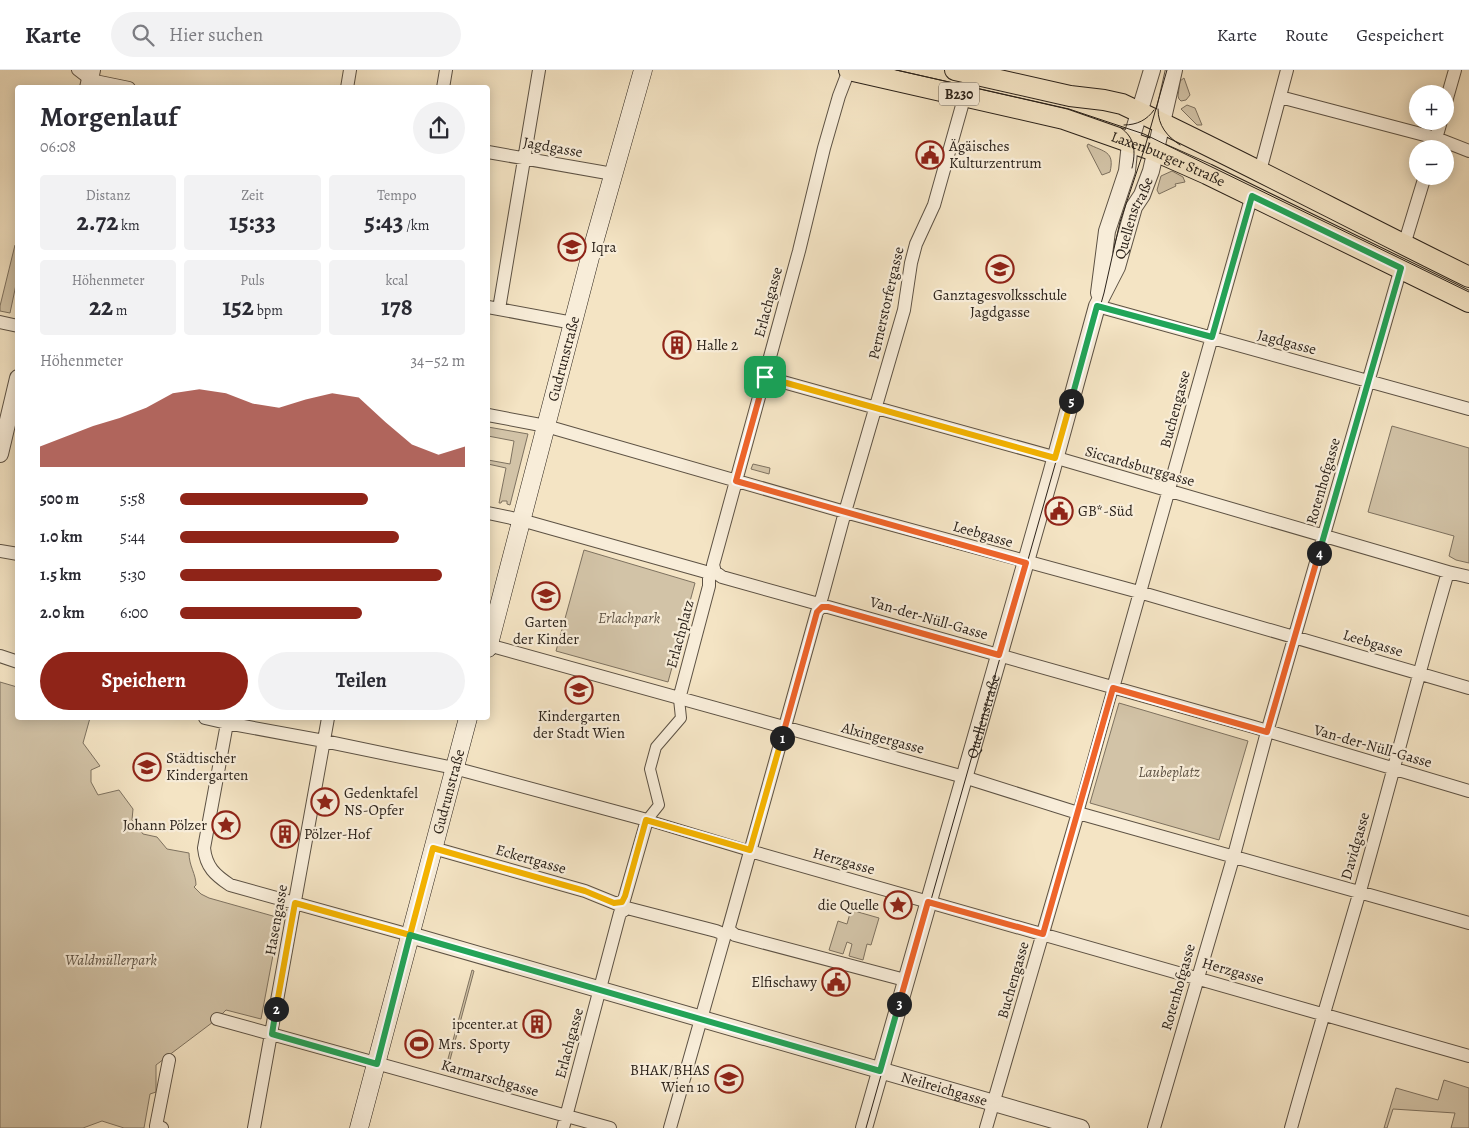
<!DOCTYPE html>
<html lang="de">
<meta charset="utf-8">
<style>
:root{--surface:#fff;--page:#f2f2f3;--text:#2b2b33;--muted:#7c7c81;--line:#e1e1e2;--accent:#8f2418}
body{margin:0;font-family:Alegreya,serif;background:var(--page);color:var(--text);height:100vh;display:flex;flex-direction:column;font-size:19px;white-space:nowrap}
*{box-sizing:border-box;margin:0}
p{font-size:16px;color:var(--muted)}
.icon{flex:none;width:28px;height:28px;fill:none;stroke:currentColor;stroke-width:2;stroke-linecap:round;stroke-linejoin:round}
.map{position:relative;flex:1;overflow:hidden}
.side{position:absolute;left:15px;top:15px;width:475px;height:635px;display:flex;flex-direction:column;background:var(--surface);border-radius:5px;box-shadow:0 2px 12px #0003}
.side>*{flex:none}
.buttons{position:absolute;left:1409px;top:15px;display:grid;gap:10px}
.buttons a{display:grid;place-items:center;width:45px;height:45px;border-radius:50%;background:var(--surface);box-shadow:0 2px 12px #0003;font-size:25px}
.pin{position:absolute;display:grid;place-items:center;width:42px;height:42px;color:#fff;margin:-21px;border-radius:10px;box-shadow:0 2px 8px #0006}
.km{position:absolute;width:25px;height:25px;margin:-12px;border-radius:50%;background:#222;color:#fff;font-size:14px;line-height:25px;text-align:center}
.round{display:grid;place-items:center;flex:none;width:52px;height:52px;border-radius:26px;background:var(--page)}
.overview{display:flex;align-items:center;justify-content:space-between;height:85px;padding:0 25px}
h1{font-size:28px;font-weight:700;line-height:38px}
.figures{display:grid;grid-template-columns:repeat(3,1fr);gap:8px;height:85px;padding:5px 25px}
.figures div{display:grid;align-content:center;border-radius:5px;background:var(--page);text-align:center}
.figures b{font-size:25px;font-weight:700}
.figures small{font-size:14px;font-weight:400}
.figures p{font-size:14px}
.chart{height:140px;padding:10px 25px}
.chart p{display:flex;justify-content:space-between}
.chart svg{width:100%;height:90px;margin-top:5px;fill:var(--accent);opacity:.7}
.primary-button{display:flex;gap:10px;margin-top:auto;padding:10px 25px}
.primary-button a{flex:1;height:58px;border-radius:30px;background:var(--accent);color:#fff;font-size:20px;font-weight:700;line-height:58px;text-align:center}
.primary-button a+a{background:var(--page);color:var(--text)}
ul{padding:0 25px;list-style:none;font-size:16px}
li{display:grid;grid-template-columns:80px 60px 1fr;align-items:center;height:38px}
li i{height:12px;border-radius:6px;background:var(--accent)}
header{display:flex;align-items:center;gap:30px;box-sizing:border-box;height:70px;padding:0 25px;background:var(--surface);border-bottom:1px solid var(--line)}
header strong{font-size:24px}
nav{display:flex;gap:28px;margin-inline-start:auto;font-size:18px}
.search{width:350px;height:45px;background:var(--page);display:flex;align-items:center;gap:12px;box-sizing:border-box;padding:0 18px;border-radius:28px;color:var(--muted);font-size:19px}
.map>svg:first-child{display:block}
</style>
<header>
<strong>Karte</strong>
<div class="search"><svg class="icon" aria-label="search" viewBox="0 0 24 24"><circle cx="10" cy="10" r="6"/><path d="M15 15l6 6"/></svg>Hier suchen</div>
<nav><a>Karte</a><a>Route</a><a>Gespeichert</a></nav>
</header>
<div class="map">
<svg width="1469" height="1058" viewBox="0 0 1469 1058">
<rect width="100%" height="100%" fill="#f4e4c4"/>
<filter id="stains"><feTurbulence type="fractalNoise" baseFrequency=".004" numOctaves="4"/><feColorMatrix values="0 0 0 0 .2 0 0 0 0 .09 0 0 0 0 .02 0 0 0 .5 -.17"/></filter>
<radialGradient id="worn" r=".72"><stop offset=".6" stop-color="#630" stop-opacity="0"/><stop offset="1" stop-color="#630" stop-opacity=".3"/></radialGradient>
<!-- green -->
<path fill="#d2c3a7" stroke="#7e7260" d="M 1184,8 L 1190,25 L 1186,30 L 1181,31 L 1179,29 L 1178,26 L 1180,11 Z
M 1187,35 L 1195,38 L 1202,55 L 1197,55 L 1181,39 Z
M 1088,74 C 1104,82 1115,81 1110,102 L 1102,105 L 1087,76 Z
M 1172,101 L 1183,107 L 1185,112 L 1175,114 L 1176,116 L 1159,124 L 1157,120 L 1161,106 Z
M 15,175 L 17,176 L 17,210 L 10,243 L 0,241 L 0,236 Z
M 1392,356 L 1469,378 L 1469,493 L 1456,490 L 1449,486 L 1454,466 L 1368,442 Z
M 488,357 L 528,364 L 510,435 L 507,434 L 507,431 L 502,431 L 501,433 L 499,433 L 506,398 L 488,394 L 488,390 L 510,394 L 514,371 L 488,366 Z
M 753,394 L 770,398 L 769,404 L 751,399 Z
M 584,480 L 695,513 L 668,612 L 556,581 Z
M 0,612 L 17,617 L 18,648 L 90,648 L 83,673 L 100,696 L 91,700 L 91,712 L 98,725 L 119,720 L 133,739 L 132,750 L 143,764 L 157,767 L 167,779 L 189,783 C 189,796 196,804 196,815 L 194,817 L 201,824 L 209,828 L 280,848 L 261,949 L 226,940 L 217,949 L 156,995 L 156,1022 L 150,1024 L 144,1058 L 124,1058 L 102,1051 L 83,1058 L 0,1058 Z
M 1119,633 L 1248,671 L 1219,770 L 1090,733 Z
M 851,840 L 879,848 L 871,875 L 867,874 L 863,890 L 849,886 L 852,874 L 847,872 L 843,884 L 829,880 L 838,851 L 847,854 Z
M 472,900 L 474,901 L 447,1001 L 445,1000 Z
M 1444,1010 L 1469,1018 L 1469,1058 L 1451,1058 L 1455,1043 L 1393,1039 L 1387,1058 L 1384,1058 L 1396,1018 L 1438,1030 Z"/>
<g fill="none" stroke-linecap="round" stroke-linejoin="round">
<!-- pedestrian casing -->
<g stroke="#5d5244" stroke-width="12">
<path id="pedestrian" d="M 77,0 L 90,10
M 679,629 L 681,648 L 656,677 L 650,699 L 659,735 L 647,750 L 750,781
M 1078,743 L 1113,618"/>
</g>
<!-- minor casing -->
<g stroke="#5d5244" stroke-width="14">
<path id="minor" d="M 849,0 L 839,26 L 824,78 L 799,181 L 713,495 L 715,502 L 722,507 L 815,533 L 820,532 L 822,527 L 845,442 L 904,240 L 911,193 L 916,174 L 934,135 L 972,0
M 90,10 L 129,18
M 347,18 L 350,0
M 443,18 L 446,0
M 1280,27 L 1436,68 L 1469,81
M 1445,35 L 1455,0
M 1433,79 L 1441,51
M 488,82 L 613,104
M 1260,101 L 1287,0
M 1404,175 L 1425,106
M 1097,236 L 1469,339
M 488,237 L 573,253
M 499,239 L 539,0
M 0,252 L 18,256
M 765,307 L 1057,388 L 1448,502 L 1469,507
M 488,345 L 546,356 L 845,442 L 1139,522 L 1469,618
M 488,443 L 521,450 L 706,502 L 709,505 L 709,516 L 679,629
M 0,481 L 18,484
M 488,575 L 964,707 L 1078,743 L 1469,853
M 0,586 L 18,592
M 1113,618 L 1252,125
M 205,648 L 227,653 L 324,671 L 454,698 L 647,750 L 624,830 L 617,834 L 585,821 L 433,778
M 228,648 L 204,778 C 206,797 215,805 230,815 L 410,865
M 750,781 L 1469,986
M 905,910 L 735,865 L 730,861 L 729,857 L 817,542 L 821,537 L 828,537 L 1254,657 L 1469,721
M 217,949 L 610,1058
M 162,1058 L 156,1056 L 169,990
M 254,1058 L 328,648
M 563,1058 L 620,843 L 627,838 L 716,861 L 721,863 L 724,868 L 670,1058
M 986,1058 L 1078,743
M 1154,1058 L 1234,785 L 1267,662 L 1401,198
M 1291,1058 C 1313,979 1337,900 1360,821 C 1390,715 1417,608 1448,502"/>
</g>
<!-- tertiary casing -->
<g stroke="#5d5244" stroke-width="18">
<g id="tertiary">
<path d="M 88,18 L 92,0"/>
<path d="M 1099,223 L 1107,161 L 1127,101 L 1130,73 L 1152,0"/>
<path d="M 0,384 L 18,308"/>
<path id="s1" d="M 410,865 L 1081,1058"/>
<path id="s2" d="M 864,1058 L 1051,404 L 1097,236 L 1117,197 L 1134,137 L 1142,125 L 1151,101 L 1174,0"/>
</g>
</g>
<!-- secondary casing -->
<g stroke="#2b221a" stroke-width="19">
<g id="secondary">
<path id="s3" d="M 488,578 L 593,176 L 643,0"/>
<path id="s4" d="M 359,1058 L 468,648"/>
</g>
</g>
<!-- primary casing -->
<g stroke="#2b221a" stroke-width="22">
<g id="primary">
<path id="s5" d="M 849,0 L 1064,49 L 1155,81 L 1207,104 L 1469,232"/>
<path d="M 955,0 L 1070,26 L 1104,30 L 1122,34 C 1239,89 1353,150 1469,207"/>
</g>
</g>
<!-- pedestrian -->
<use href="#pedestrian" stroke="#f8edd9" stroke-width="10"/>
<!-- minor -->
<use href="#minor" stroke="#f8edd9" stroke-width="12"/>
<!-- tertiary -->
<use href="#tertiary" stroke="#f8edd9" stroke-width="16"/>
<!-- secondary -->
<use href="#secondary" stroke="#f8edd9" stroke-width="18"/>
<!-- primary -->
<use href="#primary" stroke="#f4e4c4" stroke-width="20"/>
<!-- tram -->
<g stroke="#2b221a" stroke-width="1">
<path d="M 896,0 L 1069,39 L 1144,64 L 1469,222"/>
<path d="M 1158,39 C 1158,56 1167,66 1180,75"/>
<path d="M 1124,55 C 1137,55 1147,50 1154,40"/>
<path d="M 1121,58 C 1135,68 1136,81 1132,98"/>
<path id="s6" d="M 866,1058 L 1104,223 L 1120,152 L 1145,77 L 1167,0"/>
</g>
</g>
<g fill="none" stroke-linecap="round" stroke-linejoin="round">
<!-- split-1 casing -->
<g stroke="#fff" stroke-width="10">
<path id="split-1" d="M 765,307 L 736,411 L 1026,493 L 999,585 L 828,537 L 822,537 L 817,542 L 782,668"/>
</g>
<!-- split-2 casing -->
<g stroke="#fff" stroke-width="10">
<path id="split-2" d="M 276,939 L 295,833 L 410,865 L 433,778 L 585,821 L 614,833 L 622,832 L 625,826 L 646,750 L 750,780 L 782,668"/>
</g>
<!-- split-3 casing -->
<g stroke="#fff" stroke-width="10">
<path id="split-3" d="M 276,939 L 272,964 L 377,994 L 410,865 L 880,1001 L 899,934"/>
</g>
<!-- split-4 casing -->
<g stroke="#fff" stroke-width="10">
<path id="split-4" d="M 899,934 L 928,832 L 1043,864 L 1113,618 L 1267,662 L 1319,483"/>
</g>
<!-- split-5 casing -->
<g stroke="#fff" stroke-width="10">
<path id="split-5" d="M 1071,331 L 1097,236 L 1212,267 L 1252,126 L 1401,198 L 1319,483"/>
</g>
<!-- split-6 casing -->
<g stroke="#fff" stroke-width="10">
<path id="split-6" d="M 765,307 L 1055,388 L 1071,331"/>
</g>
<!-- split-1 -->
<use href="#split-1" stroke="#f0652b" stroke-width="6"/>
<!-- split-2 -->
<use href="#split-2" stroke="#f5b400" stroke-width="6"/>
<!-- split-3 -->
<use href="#split-3" stroke="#22a559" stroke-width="6"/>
<!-- split-4 -->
<use href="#split-4" stroke="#f0652b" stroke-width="6"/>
<!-- split-5 -->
<use href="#split-5" stroke="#22a559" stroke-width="6"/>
<!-- split-6 -->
<use href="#split-6" stroke="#f5b400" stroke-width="6"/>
</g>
<!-- icons -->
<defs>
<g id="civic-ring" transform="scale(1.4375)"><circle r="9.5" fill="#f8edd9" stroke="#8f2418" stroke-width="1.5"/><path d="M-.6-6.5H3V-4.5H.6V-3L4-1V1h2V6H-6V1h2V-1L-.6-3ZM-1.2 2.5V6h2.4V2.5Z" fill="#8f2418"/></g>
<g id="school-ring" transform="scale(1.4375)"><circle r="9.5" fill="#f8edd9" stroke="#8f2418" stroke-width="1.5"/><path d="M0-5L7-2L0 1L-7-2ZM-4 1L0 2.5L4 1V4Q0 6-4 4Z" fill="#8f2418"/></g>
<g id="building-ring" transform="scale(1.4375)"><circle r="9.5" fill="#f8edd9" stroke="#8f2418" stroke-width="1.5"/><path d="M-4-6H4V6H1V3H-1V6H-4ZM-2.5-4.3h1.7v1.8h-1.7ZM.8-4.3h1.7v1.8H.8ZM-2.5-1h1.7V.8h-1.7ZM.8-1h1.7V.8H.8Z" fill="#8f2418"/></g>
<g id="sight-ring" transform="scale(1.4375)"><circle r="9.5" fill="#f8edd9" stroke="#8f2418" stroke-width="1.5"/><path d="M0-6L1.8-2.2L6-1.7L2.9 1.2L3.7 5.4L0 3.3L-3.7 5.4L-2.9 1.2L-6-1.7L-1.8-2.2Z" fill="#8f2418"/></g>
<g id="stadium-ring" transform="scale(1.4375)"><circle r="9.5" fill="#f8edd9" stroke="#8f2418" stroke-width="1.5"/><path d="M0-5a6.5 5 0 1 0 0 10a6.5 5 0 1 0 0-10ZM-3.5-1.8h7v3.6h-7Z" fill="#8f2418"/></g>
</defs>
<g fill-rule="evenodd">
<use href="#civic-ring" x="930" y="85"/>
<use href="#school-ring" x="572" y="177"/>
<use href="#school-ring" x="1000" y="199"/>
<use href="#building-ring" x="677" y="275"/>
<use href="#civic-ring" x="1059" y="441"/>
<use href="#school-ring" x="546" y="526"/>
<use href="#school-ring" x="579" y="620"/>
<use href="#school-ring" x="147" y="697"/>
<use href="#sight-ring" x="325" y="732"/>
<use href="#sight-ring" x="226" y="755"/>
<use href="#building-ring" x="285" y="764"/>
<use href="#sight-ring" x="898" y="835"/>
<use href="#civic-ring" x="836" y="912"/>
<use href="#building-ring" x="537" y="954"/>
<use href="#stadium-ring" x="419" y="974"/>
<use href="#school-ring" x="729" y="1009"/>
</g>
<g text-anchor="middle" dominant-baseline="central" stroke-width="4.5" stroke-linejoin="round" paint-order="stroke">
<!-- shield labels -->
<rect fill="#f8edd9" stroke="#685f53" stroke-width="1" x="939" y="12.5" width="40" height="23" rx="4"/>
<g font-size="14" font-weight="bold" fill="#2b221a">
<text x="959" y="24">B230</text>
</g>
<!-- poi labels -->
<g font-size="15" fill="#2b221a" stroke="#f8edd9" text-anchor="start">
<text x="949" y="76">Ägäisches<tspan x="949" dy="17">Kulturzentrum</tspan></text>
<text x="591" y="177">Iqra</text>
<text x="1000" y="225" text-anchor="middle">Ganztagesvolksschule<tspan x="1000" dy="17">Jagdgasse</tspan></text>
<text x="696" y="275">Halle 2</text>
<text x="1078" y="441">GB*-Süd</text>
<text x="546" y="552" text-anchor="middle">Garten<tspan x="546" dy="17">der Kinder</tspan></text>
<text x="579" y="646" text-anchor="middle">Kindergarten<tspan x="579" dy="17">der Stadt Wien</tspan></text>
<text x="166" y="688">Städtischer<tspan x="166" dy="17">Kindergarten</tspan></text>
<text x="344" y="723">Gedenktafel<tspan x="344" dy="17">NS-Opfer</tspan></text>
<text x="207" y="755" text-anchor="end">Johann Pölzer</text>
<text x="304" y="764">Pölzer-Hof</text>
<text x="879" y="835" text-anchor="end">die Quelle</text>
<text x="817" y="912" text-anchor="end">Elfischawy</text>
<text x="518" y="954" text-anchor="end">ipcenter.at</text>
<text x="438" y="974">Mrs. Sporty</text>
<text x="710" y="1000" text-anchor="end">BHAK/BHAS<tspan x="710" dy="17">Wien 10</tspan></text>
</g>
<!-- street labels -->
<g font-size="15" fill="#2b221a" stroke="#f8edd9">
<text transform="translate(553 77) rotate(10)">Jagdgasse</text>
<text stroke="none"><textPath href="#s5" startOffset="332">Laxenburger Straße</textPath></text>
<text stroke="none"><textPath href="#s2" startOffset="950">Quellenstraße</textPath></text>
<text transform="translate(768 232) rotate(-75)">Erlachgasse</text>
<text transform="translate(886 233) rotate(-77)">Pernerstorfergasse</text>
<text transform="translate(1287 272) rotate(15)">Jagdgasse</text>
<text stroke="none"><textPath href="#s3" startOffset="299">Gudrunstraße</textPath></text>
<text transform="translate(1175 339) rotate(-75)">Buchengasse</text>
<text transform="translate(1140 396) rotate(16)">Siccardsburggasse</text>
<text transform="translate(1323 411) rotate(-74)">Rotenhofgasse</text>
<text transform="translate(983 464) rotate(16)">Leebgasse</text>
<text transform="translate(929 548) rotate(16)">Van-der-Nüll-Gasse</text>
<text transform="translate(680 564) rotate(-75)">Erlachplatz</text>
<text transform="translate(1373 573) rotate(17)">Leebgasse</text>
<text stroke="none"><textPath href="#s6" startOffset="428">Quellenstraße</textPath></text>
<text transform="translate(883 668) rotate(15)">Alxingergasse</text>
<text transform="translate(1373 676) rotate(16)">Van-der-Nüll-Gasse</text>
<text stroke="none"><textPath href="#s4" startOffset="348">Gudrunstraße</textPath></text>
<text transform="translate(1355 776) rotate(-74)">Davidgasse</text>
<text transform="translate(531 789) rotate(16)">Eckertgasse</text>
<text transform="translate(844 791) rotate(16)">Herzgasse</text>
<text transform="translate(276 850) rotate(-80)">Hasengasse</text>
<text transform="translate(1233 901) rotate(16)">Herzgasse</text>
<text transform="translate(1013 910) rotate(-74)">Buchengasse</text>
<text transform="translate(1178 917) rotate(-74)">Rotenhofgasse</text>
<text transform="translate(569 973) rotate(-75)">Erlachgasse</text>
<text transform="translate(490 1008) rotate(16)">Karmarschgasse</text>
<text stroke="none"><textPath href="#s1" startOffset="556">Neilreichgasse</textPath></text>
</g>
<!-- park labels -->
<g font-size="15" font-style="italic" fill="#5d5244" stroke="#f8edd9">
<text x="629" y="548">Erlachpark</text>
<text x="1169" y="702">Laubeplatz</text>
<text x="111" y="890">Waldmüllerpark</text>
</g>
</g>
<rect width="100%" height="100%" filter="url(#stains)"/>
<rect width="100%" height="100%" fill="url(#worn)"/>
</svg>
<div class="buttons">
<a>+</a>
<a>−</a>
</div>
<div class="pin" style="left:765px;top:307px;background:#1e9e55"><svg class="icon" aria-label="arrive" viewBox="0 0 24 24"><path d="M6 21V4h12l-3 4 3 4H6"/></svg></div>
<b class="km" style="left:782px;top:668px">1</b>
<b class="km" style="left:276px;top:939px">2</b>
<b class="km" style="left:899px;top:934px">3</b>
<b class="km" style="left:1319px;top:483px">4</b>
<b class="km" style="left:1071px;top:331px">5</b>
<section class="side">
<div class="overview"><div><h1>Morgenlauf</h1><p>06:08</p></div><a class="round"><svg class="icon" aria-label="share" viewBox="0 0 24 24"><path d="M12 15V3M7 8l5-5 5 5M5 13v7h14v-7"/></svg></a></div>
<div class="figures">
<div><p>Distanz</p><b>2.72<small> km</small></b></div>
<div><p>Zeit</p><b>15:33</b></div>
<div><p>Tempo</p><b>5:43<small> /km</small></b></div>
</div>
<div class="figures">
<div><p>Höhenmeter</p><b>22<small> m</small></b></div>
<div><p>Puls</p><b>152<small> bpm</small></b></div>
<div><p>kcal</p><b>178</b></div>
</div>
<div class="chart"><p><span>Höhenmeter</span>34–52 m</p>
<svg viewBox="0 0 160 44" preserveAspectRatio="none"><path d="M0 44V34L10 29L20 24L30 20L40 15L50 8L60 6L70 8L80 13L90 15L100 11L110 8L120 10L130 22L140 33L150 38L160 34V44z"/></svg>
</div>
<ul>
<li><b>500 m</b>5:58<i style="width:66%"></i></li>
<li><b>1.0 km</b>5:44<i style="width:77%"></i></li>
<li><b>1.5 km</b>5:30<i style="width:92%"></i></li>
<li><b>2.0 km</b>6:00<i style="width:64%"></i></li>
</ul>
<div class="primary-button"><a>Speichern</a><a>Teilen</a></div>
</section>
</div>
